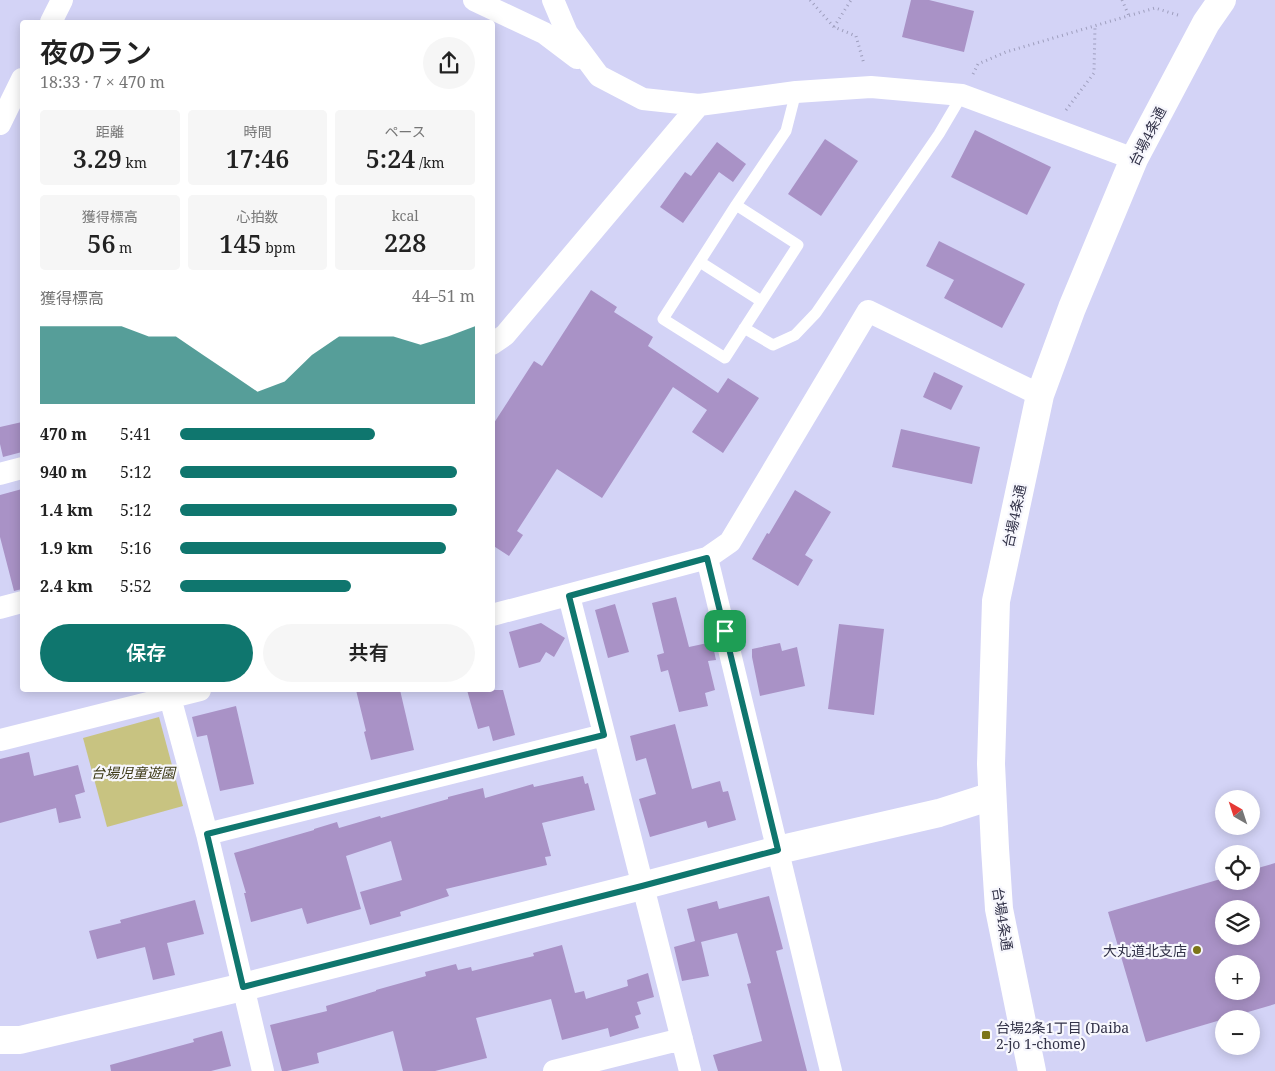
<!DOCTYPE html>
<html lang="ja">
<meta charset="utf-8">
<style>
:root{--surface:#fff;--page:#f6f6f6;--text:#222;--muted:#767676;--accent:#0f766e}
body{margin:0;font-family:"Noto Serif","Noto Sans JP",serif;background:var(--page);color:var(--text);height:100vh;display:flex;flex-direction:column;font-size:19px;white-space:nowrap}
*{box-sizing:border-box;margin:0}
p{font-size:16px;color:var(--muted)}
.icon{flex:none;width:28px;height:28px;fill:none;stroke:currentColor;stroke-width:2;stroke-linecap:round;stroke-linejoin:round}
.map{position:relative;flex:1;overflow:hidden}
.sheet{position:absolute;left:20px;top:20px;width:475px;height:672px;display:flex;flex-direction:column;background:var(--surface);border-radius:5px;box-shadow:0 2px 12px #0003}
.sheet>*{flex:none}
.needle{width:32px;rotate:321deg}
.buttons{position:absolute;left:1215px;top:790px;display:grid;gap:10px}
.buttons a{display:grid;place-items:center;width:45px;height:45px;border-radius:50%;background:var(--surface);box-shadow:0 2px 12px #0003;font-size:25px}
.pin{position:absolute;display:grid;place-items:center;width:42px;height:42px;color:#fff;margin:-21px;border-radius:10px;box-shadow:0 2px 8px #0006}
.round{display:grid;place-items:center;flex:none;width:52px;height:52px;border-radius:26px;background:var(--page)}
.summary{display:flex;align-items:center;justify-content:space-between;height:85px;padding:0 20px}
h1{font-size:28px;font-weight:600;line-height:38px}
.metrics{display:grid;grid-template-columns:repeat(3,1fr);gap:8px;height:85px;padding:5px 20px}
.metrics div{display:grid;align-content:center;border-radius:5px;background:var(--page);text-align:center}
.metrics b{font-size:25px;font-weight:600}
.metrics small{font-size:14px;font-weight:400}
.metrics p{font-size:14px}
.chart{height:140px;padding:10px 20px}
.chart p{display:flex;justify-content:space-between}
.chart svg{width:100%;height:90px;margin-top:5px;fill:var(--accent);opacity:.7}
.primary-button{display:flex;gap:10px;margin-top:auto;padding:10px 20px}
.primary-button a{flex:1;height:58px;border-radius:30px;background:var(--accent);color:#fff;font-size:20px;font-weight:600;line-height:58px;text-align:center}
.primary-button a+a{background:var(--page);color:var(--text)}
ul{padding:0 20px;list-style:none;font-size:16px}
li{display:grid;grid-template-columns:80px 60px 1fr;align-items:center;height:38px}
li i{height:12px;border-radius:6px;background:var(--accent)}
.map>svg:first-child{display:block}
</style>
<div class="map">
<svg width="1275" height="1071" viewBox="0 0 1275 1071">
<rect width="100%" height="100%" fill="#d3d3f6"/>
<!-- green -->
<path fill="#c8c381" d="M 159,717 L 183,806 L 107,827 L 83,738 Z"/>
<!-- building -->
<path fill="#a992c6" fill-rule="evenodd" d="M 911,0 L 929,0 L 974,11 L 964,52 L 902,37 Z
M 975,130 L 1051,167 L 1027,215 L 951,177 Z
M 825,139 L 858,161 L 821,216 L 788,194 Z
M 717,142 L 746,164 L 733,182 L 719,172 L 683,223 L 660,207 L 685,172 L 691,176 Z
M 939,241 L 1025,284 L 1002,328 L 944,298 L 954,280 L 926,266 Z
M 591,290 L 617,307 L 614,312 L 653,337 L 648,346 L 718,393 L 728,378 L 759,398 L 723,453 L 692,432 L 707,410 L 673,387 L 602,498 L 557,469 L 517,531 L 523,535 L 509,556 L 492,545 L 492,426 L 534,361 L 542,366 Z
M 934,372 L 963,386 L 951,410 L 923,397 Z
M 22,422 L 22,452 L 3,457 L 0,444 L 0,427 Z
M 901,429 L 980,447 L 972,484 L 892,467 Z
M 22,489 L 22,589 L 14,591 L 0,537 L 0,495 Z
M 795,490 L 831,512 L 805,555 L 813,560 L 798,586 L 752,559 L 767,533 L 769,534 Z
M 676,597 L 689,647 L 712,642 L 716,660 L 708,661 L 715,690 L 705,693 L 708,706 L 679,712 L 668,670 L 661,672 L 657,655 L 664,653 L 652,603 Z
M 615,604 L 629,652 L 608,658 L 595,610 Z
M 541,623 L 565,638 L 554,657 L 546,652 L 540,662 L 519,668 L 509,632 Z
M 839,624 L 884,629 L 874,715 L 828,709 Z
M 780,643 L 782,651 L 797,647 L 805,686 L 760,696 L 752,657 L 752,649 Z
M 356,690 L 400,690 L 414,750 L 371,760 L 364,732 L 366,731 Z
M 467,690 L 503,690 L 515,735 L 493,741 L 489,726 L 478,729 Z
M 236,706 L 254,784 L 220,791 L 207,735 L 197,737 L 192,717 Z
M 675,724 L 692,789 L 720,781 L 723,792 L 728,791 L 736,820 L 708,828 L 706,821 L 650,837 L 639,799 L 656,794 L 646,758 L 636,761 L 630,736 Z
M 29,752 L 34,776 L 78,765 L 85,792 L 75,795 L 81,818 L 59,823 L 56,808 L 0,823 L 0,759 Z
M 583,776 L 585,784 L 588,783 L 595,810 L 542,823 L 551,856 L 545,857 L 547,865 L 446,889 L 449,896 L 400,912 L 401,916 L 370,925 L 360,892 L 402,880 L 391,841 L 346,856 L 361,909 L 307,924 L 302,908 L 251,922 L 244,893 L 246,893 L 234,853 L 314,830 L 314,829 L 337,822 L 339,828 L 380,816 L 381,818 L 448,799 L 448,797 L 483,788 L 485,798 L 533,784 L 534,787 Z
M 1275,863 L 1275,1004 L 1146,1042 L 1108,912 L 1224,878 L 1224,881 L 1251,881 L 1251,870 ZM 1224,909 L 1251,909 L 1251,936 L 1224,936 ZM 1224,964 L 1251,964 L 1251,991 L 1224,991 Z
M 769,896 L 783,949 L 776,951 L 807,1071 L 718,1071 L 713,1055 L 762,1041 L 747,984 L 751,983 L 737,933 L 701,942 L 709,976 L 682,981 L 674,947 L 695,941 L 687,909 L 717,901 L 719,909 Z
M 195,900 L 204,934 L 167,943 L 175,975 L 153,980 L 145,947 L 97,959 L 89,931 L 121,923 L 120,920 Z
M 562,945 L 575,993 L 584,991 L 586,999 L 628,986 L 627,980 L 648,973 L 654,997 L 637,1002 L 641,1014 L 635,1016 L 639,1028 L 610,1037 L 608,1028 L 562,1040 L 551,999 L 476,1018 L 487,1058 L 435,1071 L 403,1071 L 393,1031 L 317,1053 L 319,1063 L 287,1071 L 282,1071 L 270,1025 L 327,1011 L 326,1006 L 376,991 L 376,990 L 426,976 L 425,972 L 456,964 L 458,970 L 471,967 L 472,971 L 534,956 L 533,953 Z
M 222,1031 L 231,1066 L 211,1071 L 111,1071 L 110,1065 L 194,1042 L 193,1039 Z"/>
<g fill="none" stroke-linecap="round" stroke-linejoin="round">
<!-- path -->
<path stroke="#9e9ebd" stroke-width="3" stroke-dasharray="1 4" stroke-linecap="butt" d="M 810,0 L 834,27 L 856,36 L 864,64
M 1122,0 L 1129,16
M 834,27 L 851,0
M 973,74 L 978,64 L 1006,52 L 1155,8 L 1181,16
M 1066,110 L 1094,73 L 1095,26"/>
<!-- service -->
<path stroke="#fff" stroke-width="11" d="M 736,205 L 798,245 L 725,358 L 663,319 L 736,205 L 786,131 L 796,92
M 700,262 L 761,301
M 744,328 L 773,345 L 795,335 L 816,313 L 939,134 L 962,95"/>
<!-- minor -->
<path stroke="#fff" stroke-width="22" d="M 474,0 L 544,33 L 577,58
M 553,0 L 567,33 L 599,76 L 643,99 L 699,105
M 51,22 L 62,0
M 0,124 L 22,79
M 492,344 L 505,335 L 699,105 L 796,92 L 871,87 L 962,95 L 1134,159
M 0,474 L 22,468
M 707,558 L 831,1071
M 569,596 L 690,1071
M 0,608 L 22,602
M 492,615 L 707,558 L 730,542 L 868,311 L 1040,395
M 168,690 L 207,834 L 263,1071
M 0,740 L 200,690
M 207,834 L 604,735
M 554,1071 L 682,1039"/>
<!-- tertiary -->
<path stroke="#fff" stroke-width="28" d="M 0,1040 L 20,1040 L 243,987 L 642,886 L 778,850 L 939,813 L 992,796"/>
<!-- trunk -->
<path stroke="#fff" stroke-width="28" d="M 1032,1071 L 999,909 L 995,848 L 991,764 L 996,601 L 1040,395 L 1072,308 L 1134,159 L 1206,23 L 1222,0"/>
</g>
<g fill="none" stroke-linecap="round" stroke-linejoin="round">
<!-- route casing -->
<g stroke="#fff" stroke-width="10">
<path id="route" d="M 707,558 L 778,850 L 642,886 L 243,987 L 207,834 L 604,735 L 569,596 Z"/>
</g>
<!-- route -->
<use href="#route" stroke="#0f766e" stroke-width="6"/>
</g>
<!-- markers -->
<g fill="#7c7518" stroke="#f7f7fd" stroke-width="2">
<circle cx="1197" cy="950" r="5"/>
<rect x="981" y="1030" width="10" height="10" rx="2.5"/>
</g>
<g text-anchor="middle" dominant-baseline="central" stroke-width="4.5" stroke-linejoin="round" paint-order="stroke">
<!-- street labels -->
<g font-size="14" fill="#323248" stroke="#f7f7fd">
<text transform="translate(1147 136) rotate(-63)">台場4条通</text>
<text transform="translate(1014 516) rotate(-78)">台場4条通</text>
<text transform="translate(1003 919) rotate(81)">台場4条通</text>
</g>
<!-- park labels -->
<g font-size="14" font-style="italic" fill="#3b3814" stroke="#f7f7fd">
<text x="133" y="772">台場児童遊園</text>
</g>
<!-- poi labels -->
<g font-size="14" fill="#323248" stroke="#f7f7fd" text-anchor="end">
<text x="1187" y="950">大丸道北支店</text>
<text x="996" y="1027" text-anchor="start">台場2条1丁目 (Daiba<tspan x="996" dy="16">2-jo 1-chome)</tspan></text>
</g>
</g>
</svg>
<div class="buttons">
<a><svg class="needle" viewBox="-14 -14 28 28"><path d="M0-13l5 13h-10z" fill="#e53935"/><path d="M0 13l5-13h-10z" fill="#767676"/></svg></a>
<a><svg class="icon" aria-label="locate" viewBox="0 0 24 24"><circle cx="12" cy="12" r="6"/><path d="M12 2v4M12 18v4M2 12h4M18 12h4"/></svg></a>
<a><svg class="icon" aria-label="layers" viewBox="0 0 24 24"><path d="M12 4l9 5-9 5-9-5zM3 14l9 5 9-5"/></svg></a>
<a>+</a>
<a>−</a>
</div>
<div class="pin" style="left:725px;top:631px;background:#1e9e55"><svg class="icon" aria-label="arrive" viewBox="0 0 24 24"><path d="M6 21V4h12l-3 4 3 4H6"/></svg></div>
<section class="sheet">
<div class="summary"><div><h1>夜のラン</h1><p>18:33 · 7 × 470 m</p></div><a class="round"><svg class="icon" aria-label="share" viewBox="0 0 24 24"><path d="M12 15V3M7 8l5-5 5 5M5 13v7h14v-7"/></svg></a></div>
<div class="metrics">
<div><p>距離</p><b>3.29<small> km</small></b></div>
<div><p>時間</p><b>17:46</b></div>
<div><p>ペース</p><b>5:24<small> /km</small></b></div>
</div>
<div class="metrics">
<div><p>獲得標高</p><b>56<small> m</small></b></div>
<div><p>心拍数</p><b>145<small> bpm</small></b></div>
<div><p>kcal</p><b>228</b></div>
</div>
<div class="chart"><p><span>獲得標高</span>44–51 m</p>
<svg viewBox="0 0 160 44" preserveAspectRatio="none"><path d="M0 44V6L10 6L20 6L30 6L40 11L50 11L60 20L70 29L80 38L90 33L100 20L110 11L120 11L130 11L140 15L150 11L160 6V44z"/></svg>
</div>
<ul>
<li><b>470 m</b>5:41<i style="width:66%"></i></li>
<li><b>940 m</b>5:12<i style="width:94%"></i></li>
<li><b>1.4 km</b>5:12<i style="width:94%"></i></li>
<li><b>1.9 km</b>5:16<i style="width:90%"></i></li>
<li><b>2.4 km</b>5:52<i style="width:58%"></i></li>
</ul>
<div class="primary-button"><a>保存</a><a>共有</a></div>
</section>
</div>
